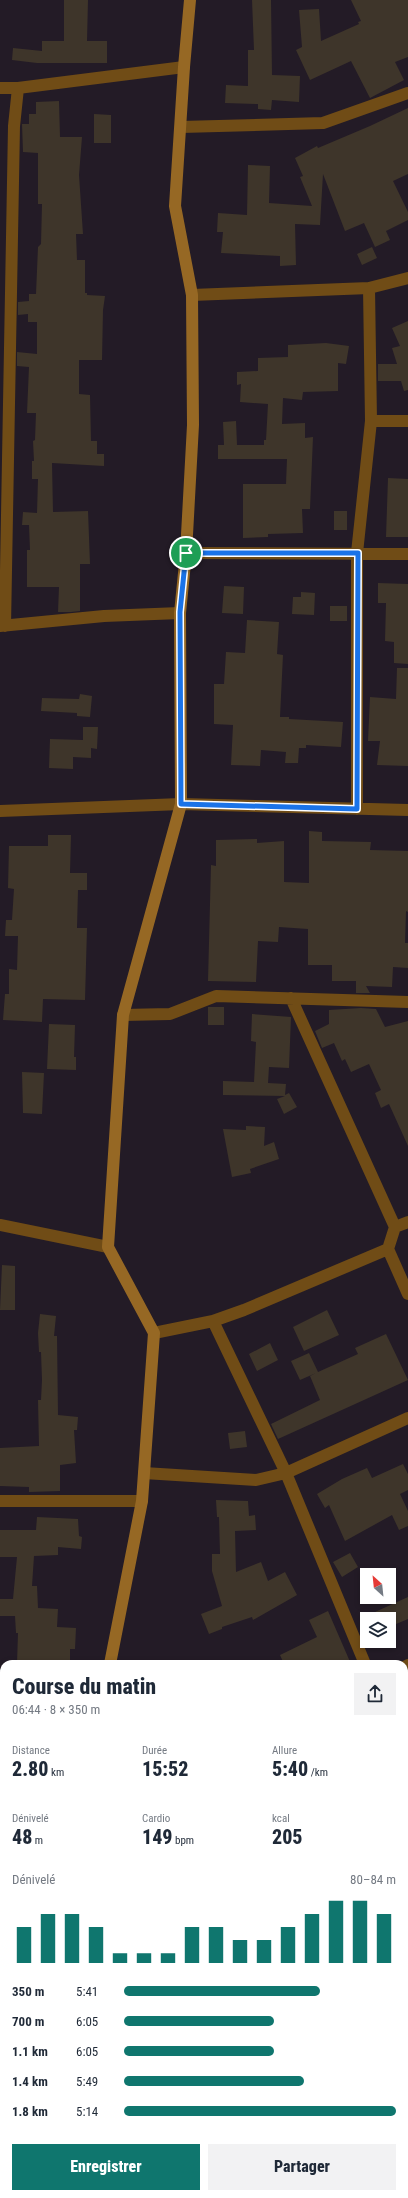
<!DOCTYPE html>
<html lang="fr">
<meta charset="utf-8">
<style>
:root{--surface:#fff;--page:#f2f2f3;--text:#1f2937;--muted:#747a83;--accent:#0f766e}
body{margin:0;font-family:"Roboto Condensed",sans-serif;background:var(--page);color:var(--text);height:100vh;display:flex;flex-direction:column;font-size:15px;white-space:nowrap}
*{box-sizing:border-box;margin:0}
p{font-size:13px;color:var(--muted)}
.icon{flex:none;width:22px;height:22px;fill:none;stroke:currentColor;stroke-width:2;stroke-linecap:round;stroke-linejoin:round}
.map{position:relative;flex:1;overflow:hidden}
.side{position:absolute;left:0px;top:1660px;width:408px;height:538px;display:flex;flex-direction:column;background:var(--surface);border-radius:12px 12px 0 0;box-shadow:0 2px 6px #0003}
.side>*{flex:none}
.needle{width:26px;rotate:333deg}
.buttons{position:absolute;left:360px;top:1568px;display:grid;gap:8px}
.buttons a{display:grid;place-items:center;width:36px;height:36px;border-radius:0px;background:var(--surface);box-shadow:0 2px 6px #0003;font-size:20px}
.pin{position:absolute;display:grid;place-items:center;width:34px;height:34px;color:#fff;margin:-17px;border:2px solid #fff;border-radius:50%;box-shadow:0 1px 4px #0007}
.round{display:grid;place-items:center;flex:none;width:42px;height:42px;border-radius:0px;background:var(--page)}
.summary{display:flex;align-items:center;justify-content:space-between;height:68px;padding:0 12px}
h1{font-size:22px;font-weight:800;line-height:30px}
.stats{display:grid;grid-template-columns:repeat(3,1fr);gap:6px;height:68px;padding:4px 12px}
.stats div{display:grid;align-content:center}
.stats b{font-size:20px;font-weight:800}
.stats small{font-size:11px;font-weight:400}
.stats p{font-size:11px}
.chart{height:112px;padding:8px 12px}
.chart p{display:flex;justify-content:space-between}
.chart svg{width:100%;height:72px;margin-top:4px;stroke:var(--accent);stroke-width:6}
.primary-button{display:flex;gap:8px;margin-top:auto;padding:8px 12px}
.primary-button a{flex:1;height:46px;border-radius:0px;background:var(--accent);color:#fff;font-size:16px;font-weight:800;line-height:46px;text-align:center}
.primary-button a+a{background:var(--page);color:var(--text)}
ul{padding:0 12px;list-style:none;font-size:13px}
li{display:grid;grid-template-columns:64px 48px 1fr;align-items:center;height:30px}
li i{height:10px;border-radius:5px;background:var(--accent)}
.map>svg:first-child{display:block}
</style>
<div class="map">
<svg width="408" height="2198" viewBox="0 0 408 2198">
<rect width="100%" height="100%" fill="#231b26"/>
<!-- building -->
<path fill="#3e352a" d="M 64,0 L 88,0 L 87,41 L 107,41 L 107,63 L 37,63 L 12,60 L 13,48 L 42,51 L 42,41 L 64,41 Z
M 252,0 L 271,0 L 272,75 L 300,76 L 299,102 L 272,100 L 271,110 L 258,109 L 258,104 L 225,103 L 226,85 L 248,86 L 248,50 L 254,50 Z
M 351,0 L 408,0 L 408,57 L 395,62 L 404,80 L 370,98 L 351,61 L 310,80 L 296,50 L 302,47 L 299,10 L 319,9 L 321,41 L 359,24 L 358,22 L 361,21 Z
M 59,101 L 60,137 L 82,137 L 79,175 L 83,234 L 76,234 L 77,260 L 85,260 L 85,293 L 87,293 L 87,295 L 105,296 L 103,310 L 102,360 L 79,360 L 79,394 L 90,395 L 91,441 L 97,441 L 97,454 L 104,454 L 104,466 L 52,463 L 53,512 L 88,511 L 90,564 L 80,564 L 80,611 L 71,612 L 58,612 L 59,587 L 27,587 L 27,550 L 30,550 L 29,525 L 22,525 L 23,512 L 37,513 L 38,479 L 32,479 L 32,461 L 34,461 L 33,441 L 35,440 L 36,413 L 27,413 L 29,367 L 17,366 L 17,352 L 37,354 L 37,322 L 28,322 L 28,314 L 18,315 L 18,302 L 29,301 L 29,294 L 36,294 L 38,247 L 41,244 L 42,204 L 38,204 L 38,153 L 23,152 L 22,124 L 29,124 L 29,114 L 36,114 L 36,102 Z
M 408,108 L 408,174 L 393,181 L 408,212 L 408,220 L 386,231 L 390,240 L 375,247 L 364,223 L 345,231 L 323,174 L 320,225 L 295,224 L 296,265 L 280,266 L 280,256 L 221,253 L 223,232 L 217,232 L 218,213 L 247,215 L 248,165 L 270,166 L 269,203 L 312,206 L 300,177 L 303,176 L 295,158 L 317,146 L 318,148 L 370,126 Z
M 94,114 L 111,115 L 111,143 L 94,143 Z
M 372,247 L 377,258 L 362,265 L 357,254 Z
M 408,321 L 408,390 L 404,391 L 401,381 L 378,381 L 378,364 L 397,364 L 392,348 L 400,346 L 392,328 Z
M 326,343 L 349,346 L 346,364 L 338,363 L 338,391 L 303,392 L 302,400 L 283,398 L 282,424 L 305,423 L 305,438 L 313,437 L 310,509 L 302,509 L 303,533 L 268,534 L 268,537 L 243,538 L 243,484 L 286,484 L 287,459 L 218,459 L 218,445 L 224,445 L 223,422 L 236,421 L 237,445 L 264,445 L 264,440 L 266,440 L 268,404 L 240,402 L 241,384 L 237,385 L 237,372 L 258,371 L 258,358 L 288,357 L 288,345 Z
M 388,478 L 408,479 L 408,537 L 386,537 Z
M 334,511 L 347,511 L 347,530 L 334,530 Z
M 378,583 L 408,584 L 408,664 L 394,663 L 394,642 L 385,641 L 386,603 L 378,603 Z
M 224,586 L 244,587 L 243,614 L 222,613 Z
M 301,592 L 315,593 L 314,615 L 292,614 L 293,597 L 301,597 Z
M 330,606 L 347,606 L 347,621 L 330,621 Z
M 247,620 L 279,622 L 277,654 L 283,655 L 280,717 L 289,717 L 289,719 L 343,722 L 341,747 L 306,745 L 306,748 L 299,748 L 298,763 L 285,763 L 286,752 L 261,750 L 260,766 L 231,765 L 233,725 L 214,724 L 214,684 L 224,684 L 226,652 L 245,653 Z
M 397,668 L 408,668 L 408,766 L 377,765 L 380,741 L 368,741 L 370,697 L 396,699 Z
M 80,694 L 92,696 L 90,717 L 77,716 L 77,713 L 41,711 L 42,698 L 79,699 Z
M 83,727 L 98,727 L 97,749 L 91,748 L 91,758 L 73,757 L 73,769 L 49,768 L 50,739 L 83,740 Z
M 309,831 L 322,832 L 322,841 L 371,842 L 370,850 L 408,851 L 408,912 L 406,911 L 405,943 L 408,943 L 408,968 L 393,967 L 392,987 L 366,986 L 370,993 L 356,993 L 356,981 L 332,981 L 332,965 L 308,965 L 308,929 L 279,927 L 278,942 L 258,941 L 256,982 L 208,981 L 211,865 L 216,866 L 216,840 L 257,839 L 257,843 L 284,841 L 284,882 L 309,883 Z
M 48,835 L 71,835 L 70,873 L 87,873 L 87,890 L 78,890 L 77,928 L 87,928 L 85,1000 L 43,999 L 42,1022 L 3,1020 L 5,994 L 9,994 L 9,969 L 17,970 L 18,936 L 5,936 L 6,920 L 12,920 L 14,889 L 8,888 L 9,846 L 48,846 Z
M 208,1007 L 224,1007 L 224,1025 L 208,1025 Z
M 361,1008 L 376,1009 L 385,1027 L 408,1021 L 408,1146 L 389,1104 L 381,1108 L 375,1093 L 381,1090 L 369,1064 L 351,1072 L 345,1059 L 342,1061 L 334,1043 L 322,1048 L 315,1031 L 329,1024 L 329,1010 Z
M 252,1014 L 291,1017 L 289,1068 L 269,1067 L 268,1083 L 286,1084 L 285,1095 L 289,1093 L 297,1107 L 284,1114 L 277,1099 L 285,1096 L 223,1095 L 223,1081 L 254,1082 L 256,1042 L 251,1041 Z
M 49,1024 L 75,1025 L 74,1057 L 76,1057 L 76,1070 L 47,1069 Z
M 22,1072 L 44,1073 L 42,1114 L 23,1113 Z
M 246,1126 L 265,1127 L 264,1146 L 274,1142 L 279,1159 L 250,1169 L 251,1173 L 232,1177 L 223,1129 L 246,1130 Z
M 2,1265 L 15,1266 L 15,1310 L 0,1310 Z
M 327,1310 L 339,1335 L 304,1351 L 293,1327 Z
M 40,1314 L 56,1316 L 54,1336 L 57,1336 L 58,1415 L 78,1417 L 77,1430 L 74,1430 L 76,1463 L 60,1465 L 60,1491 L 29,1492 L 29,1487 L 0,1486 L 0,1448 L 39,1446 L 38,1400 L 41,1400 L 42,1380 L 41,1352 L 39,1352 L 38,1333 Z
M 386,1334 L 408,1380 L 278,1439 L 271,1424 L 320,1400 L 310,1376 L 316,1373 L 300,1380 L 291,1361 L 309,1353 L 318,1372 L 358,1354 L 355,1348 Z
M 270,1343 L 278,1360 L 257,1371 L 249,1354 Z
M 245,1431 L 247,1447 L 230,1449 L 228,1433 Z
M 403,1464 L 408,1474 L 408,1490 L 400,1494 L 408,1511 L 408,1526 L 399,1530 L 392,1515 L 345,1541 L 329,1505 L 325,1508 L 317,1494 L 342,1479 L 367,1468 L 372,1478 Z
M 216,1500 L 248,1501 L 249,1516 L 255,1515 L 256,1530 L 235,1531 L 236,1572 L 261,1562 L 268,1581 L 285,1572 L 297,1595 L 253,1620 L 252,1617 L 222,1627 L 222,1629 L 209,1634 L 201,1614 L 222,1606 L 212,1571 L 212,1554 L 220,1554 L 219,1517 L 217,1517 Z
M 37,1517 L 78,1519 L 79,1536 L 82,1537 L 81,1549 L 58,1547 L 58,1555 L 34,1556 L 32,1586 L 37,1586 L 38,1608 L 58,1609 L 57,1627 L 76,1628 L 75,1649 L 70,1649 L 70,1664 L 17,1664 L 18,1633 L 16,1633 L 15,1616 L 0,1616 L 0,1599 L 13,1599 L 17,1557 L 0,1557 L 0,1530 L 36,1530 Z
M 350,1553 L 358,1567 L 342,1577 L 333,1562 Z
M 408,1597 L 408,1619 L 389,1627 L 389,1619 L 367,1619 L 367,1624 L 364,1617 Z
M 328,1611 L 351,1664 L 284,1664 L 280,1655 L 317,1637 L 309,1620 Z"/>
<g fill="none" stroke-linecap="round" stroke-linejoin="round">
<!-- street -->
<path stroke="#704c16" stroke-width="12" d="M 0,88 L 18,88 L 184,67
M 181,127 L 323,123 L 408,93
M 192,295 L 369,288 L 408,278
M 371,421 L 408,421
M 186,553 L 408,554
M 0,626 L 104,616 L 180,613
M 5,626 L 14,126 L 18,88
M 357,809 L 357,553 L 371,421 L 369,288
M 0,811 L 181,804 L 408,810
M 291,998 L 395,1227
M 123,1015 L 170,1014 L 216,996 L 408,1002
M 0,1225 L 108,1247
M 388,1249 L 408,1294
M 213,1321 L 286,1473 L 365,1664
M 154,1333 L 213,1321 L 244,1310 L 388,1249 L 395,1227 L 408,1222
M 144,1473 L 256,1480 L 286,1473 L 408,1418
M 0,1501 L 142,1501
M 404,1667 L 408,1665
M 404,1744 L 408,1753
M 0,1759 L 4,1759
M 404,1883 L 408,1881
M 0,2057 L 4,2058
M 404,2080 L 408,2078
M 192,2194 L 193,2198
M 389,2194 L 390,2198
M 153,2198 L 164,2194"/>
<!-- secondary -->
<path stroke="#966824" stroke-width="12" d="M 110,1664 L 142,1501 L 154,1333 L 108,1247 L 123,1015 L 181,804 L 180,613 L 186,553 L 193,425 L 192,295 L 175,206 L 184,67 L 190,0
M 100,2194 L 100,2198"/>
</g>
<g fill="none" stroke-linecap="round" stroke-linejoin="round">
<!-- route casing -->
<g stroke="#fff" stroke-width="8">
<path id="route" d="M 186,553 L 358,553 L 357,809 L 181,804 L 180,612 Z"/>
</g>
<!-- route -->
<use href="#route" stroke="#1a73e8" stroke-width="5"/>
</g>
</svg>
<div class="buttons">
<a><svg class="needle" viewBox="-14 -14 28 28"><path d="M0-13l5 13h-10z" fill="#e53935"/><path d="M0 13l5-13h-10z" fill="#747a83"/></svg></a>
<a><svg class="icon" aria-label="layers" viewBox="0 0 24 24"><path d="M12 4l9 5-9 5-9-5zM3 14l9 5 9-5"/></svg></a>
</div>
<div class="pin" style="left:186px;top:553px;background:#1e9e55"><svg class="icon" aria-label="arrive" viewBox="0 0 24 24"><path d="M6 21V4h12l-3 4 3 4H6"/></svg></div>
<section class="side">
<div class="summary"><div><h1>Course du matin</h1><p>06:44 · 8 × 350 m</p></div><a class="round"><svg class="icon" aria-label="share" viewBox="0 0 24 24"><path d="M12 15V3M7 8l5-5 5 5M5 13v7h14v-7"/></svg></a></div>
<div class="stats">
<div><p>Distance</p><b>2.80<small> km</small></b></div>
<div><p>Durée</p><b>15:52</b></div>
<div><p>Allure</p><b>5:40<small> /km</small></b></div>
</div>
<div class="stats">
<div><p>Dénivelé</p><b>48<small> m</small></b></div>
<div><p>Cardio</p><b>149<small> bpm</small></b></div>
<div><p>kcal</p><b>205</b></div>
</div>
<div class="chart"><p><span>Dénivelé</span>80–84 m</p>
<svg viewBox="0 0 160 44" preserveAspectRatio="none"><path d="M5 44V22M15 44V14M25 44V14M35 44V22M45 44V38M55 44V38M65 44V38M75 44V22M85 44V22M95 44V30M105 44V30M115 44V22M125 44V14M135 44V6M145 44V6M155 44V14"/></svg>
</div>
<ul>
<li><b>350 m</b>5:41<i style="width:72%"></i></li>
<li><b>700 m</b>6:05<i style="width:55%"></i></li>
<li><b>1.1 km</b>6:05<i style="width:55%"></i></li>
<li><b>1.4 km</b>5:49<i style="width:66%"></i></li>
<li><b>1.8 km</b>5:14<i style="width:100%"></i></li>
</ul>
<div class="primary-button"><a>Enregistrer</a><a>Partager</a></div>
</section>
</div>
